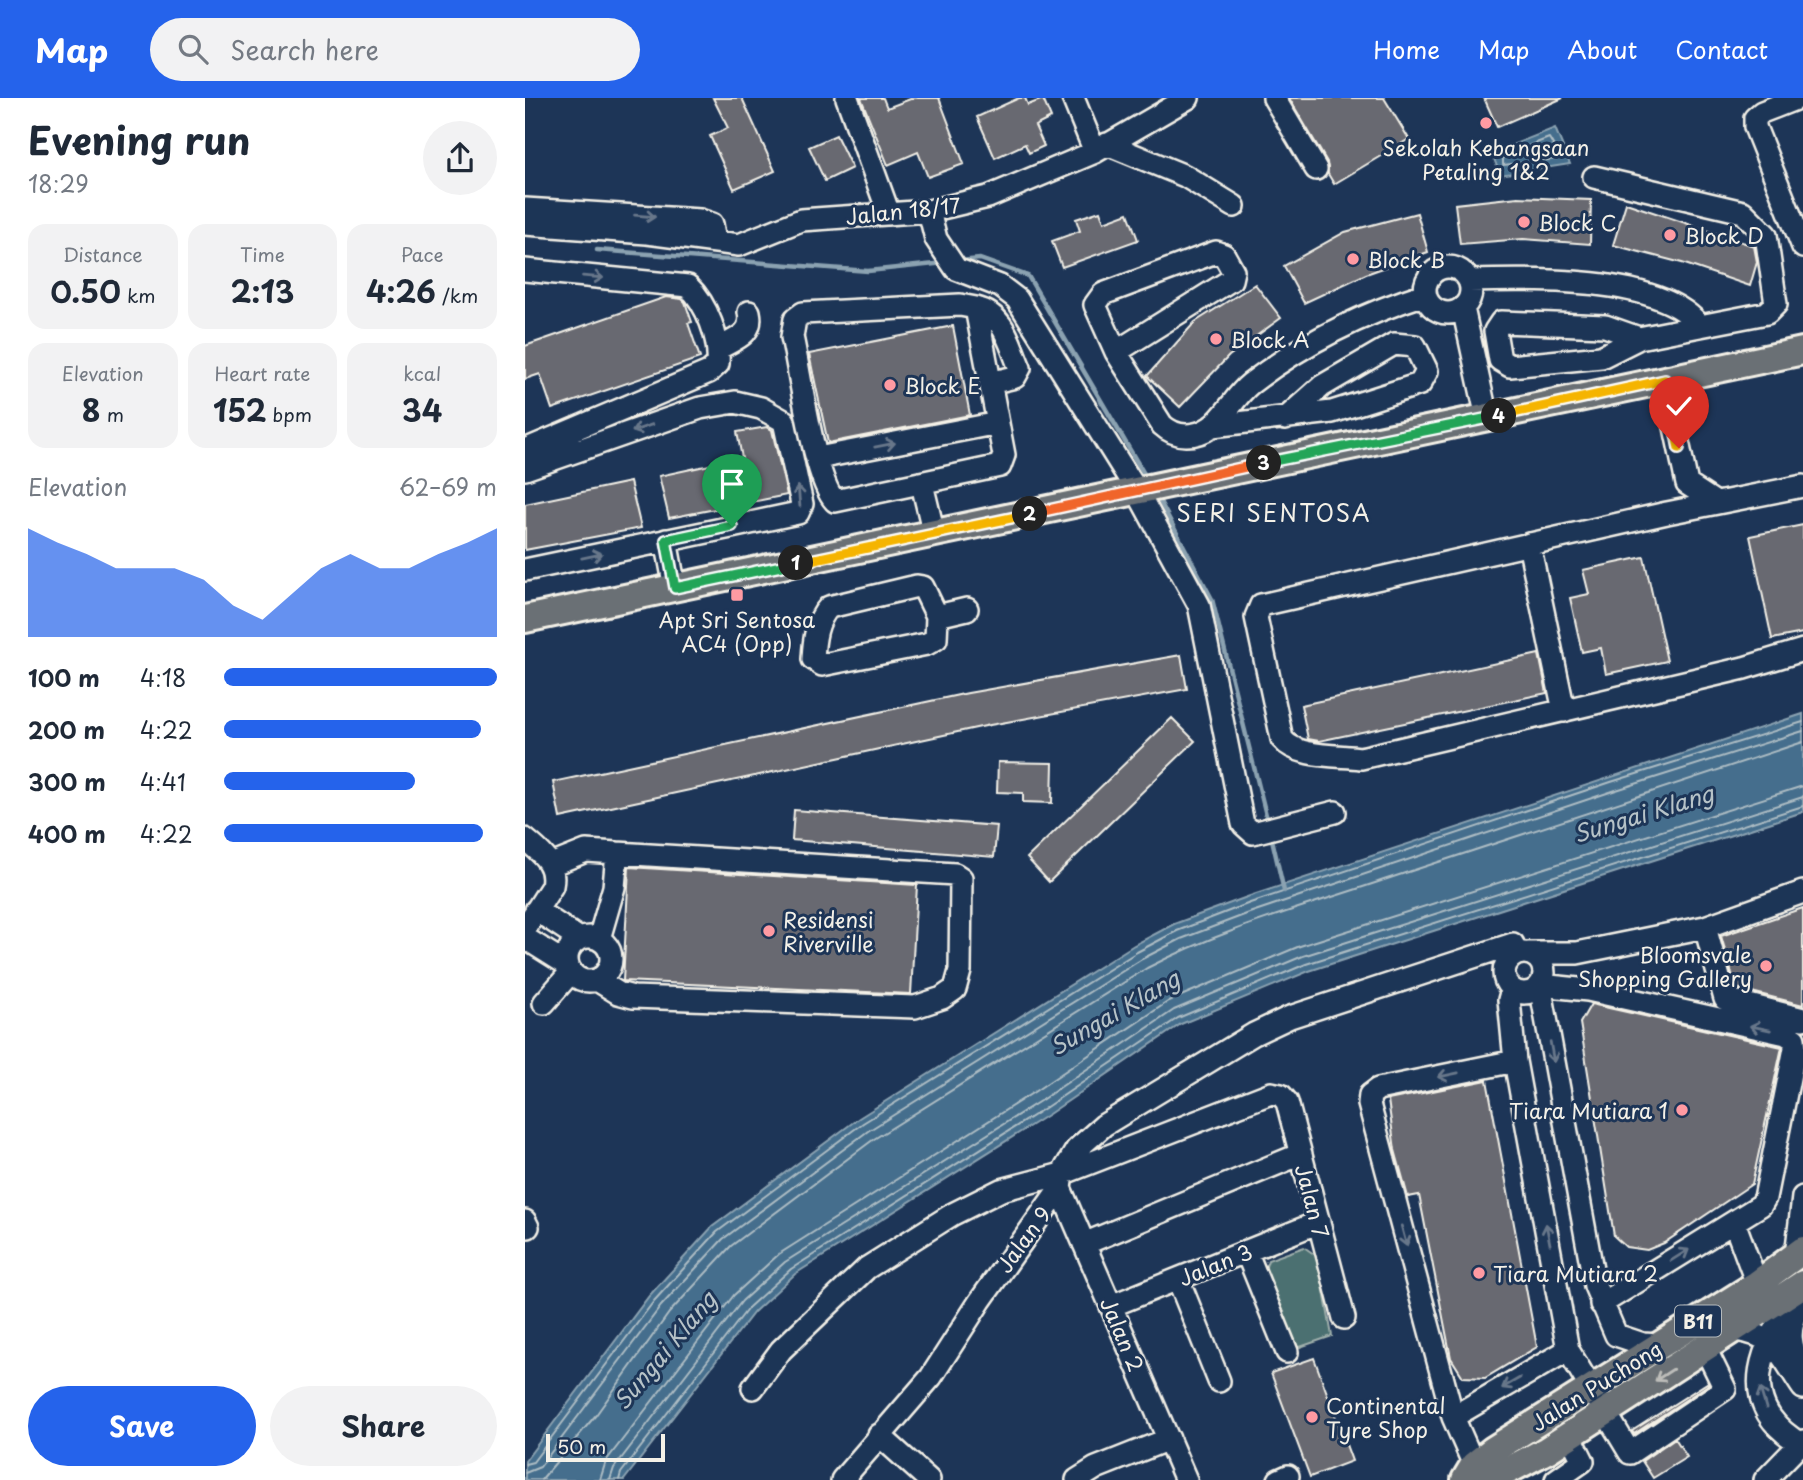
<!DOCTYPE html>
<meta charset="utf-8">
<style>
:root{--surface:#fff;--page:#f2f2f3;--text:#1f2937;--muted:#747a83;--accent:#2563eb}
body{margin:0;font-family:"Playpen Sans",sans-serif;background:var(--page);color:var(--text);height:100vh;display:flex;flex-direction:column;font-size:26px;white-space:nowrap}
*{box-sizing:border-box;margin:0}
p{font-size:23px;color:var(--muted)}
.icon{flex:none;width:38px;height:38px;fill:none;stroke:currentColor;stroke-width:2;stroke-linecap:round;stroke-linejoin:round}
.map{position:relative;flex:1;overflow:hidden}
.side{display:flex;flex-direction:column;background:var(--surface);width:525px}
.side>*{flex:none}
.scale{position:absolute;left:21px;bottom:18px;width:119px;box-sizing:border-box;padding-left:7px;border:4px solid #f4f1e8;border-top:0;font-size:19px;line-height:24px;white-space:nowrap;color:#f4f1e8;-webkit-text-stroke:5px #1d3557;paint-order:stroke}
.pin{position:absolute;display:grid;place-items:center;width:60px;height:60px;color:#fff;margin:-72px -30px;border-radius:50% 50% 50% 0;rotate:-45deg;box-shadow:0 0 7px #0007}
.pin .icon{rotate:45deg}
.km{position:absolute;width:35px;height:35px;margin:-18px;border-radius:50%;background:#222;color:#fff;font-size:19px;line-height:35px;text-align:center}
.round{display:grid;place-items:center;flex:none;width:74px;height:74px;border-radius:37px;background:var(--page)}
.headline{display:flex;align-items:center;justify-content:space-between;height:119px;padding:0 28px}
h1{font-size:38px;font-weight:700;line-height:52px}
.metrics{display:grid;grid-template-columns:repeat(3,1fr);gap:10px;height:119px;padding:7px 28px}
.metrics div{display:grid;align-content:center;border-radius:18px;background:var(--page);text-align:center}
.metrics b{font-size:30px;font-weight:700}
.metrics small{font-size:19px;font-weight:400}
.metrics p{font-size:19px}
.chart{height:196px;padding:14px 28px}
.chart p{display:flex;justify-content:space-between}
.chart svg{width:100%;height:126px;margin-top:7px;fill:var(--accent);opacity:.7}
.cta{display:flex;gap:14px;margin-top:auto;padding:14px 28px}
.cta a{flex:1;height:80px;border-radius:42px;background:var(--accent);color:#fff;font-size:28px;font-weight:700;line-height:80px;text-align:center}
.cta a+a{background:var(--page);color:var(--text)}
ul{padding:0 28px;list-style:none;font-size:23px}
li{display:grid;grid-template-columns:112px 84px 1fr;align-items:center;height:52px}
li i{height:18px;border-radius:9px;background:var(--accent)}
header{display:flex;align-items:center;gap:42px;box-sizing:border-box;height:98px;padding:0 35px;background:var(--accent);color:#fff}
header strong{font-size:33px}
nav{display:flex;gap:38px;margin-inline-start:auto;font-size:24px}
.search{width:490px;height:63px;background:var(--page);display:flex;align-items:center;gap:18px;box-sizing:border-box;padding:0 24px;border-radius:38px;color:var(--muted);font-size:26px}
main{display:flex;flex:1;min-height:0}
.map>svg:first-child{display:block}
</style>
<header>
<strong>Map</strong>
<div class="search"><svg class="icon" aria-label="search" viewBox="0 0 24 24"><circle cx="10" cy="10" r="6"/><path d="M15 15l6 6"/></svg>Search here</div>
<nav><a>Home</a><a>Map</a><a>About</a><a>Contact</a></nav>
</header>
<main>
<section class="side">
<div class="headline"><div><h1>Evening run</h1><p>18:29</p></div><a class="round"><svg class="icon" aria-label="share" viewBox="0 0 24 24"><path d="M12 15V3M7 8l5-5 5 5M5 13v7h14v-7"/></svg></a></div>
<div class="metrics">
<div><p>Distance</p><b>0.50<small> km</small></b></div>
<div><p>Time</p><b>2:13</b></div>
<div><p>Pace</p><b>4:26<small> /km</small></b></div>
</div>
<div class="metrics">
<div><p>Elevation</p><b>8<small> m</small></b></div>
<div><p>Heart rate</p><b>152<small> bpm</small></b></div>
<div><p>kcal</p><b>34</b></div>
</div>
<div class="chart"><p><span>Elevation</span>62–69 m</p>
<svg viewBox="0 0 160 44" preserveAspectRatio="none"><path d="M0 44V6L10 11L20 15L30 20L40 20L50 20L60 24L70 33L80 38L90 29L100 20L110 15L120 20L130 20L140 15L150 11L160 6V44z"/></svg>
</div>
<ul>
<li><b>100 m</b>4:18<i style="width:100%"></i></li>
<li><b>200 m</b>4:22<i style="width:94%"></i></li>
<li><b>300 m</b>4:41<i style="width:70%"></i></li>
<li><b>400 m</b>4:22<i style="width:95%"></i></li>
</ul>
<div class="cta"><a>Save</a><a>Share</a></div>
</section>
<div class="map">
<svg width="1278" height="1382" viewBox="0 0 1278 1382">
<rect width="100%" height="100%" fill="#1d3557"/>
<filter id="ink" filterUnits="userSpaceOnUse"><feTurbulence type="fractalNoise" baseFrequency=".0143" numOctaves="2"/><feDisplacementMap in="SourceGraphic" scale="14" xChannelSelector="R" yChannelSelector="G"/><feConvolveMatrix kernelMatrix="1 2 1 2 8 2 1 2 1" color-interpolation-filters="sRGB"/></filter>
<g filter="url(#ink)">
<!-- green -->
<path fill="#4b6f71" stroke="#a0b0ac" stroke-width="2" d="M 779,1149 L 793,1159 L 807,1238 L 772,1250 L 739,1175 L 743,1162 Z"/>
<!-- water -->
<path fill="#456e8d" stroke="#8ba2b1" stroke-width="2" d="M 1030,30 L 1045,66 L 975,77 L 967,55 Z
M 1278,616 L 1278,714 L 784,873 L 656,926 L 524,1016 L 270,1176 L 229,1214 L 99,1382 L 0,1382 L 0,1363 L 124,1198 L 187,1129 L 334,1020 L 609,847 L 649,826 L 722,799 Z"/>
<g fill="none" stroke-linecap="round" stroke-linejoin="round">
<!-- shore -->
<path stroke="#aebdc4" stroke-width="2" d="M 1024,40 L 1034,57 L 1032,61 L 978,67 L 978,58 Z
M 0,1366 L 8,1364 L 129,1203 L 192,1134 L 338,1025 L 612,854 L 652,833 L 725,805 L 1086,684 L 1278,624
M 0,1375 L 15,1369 L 136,1208 L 198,1141 L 343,1033 L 617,861 L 656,841 L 727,814 L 1088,693 L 1278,633
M 16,1382 L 71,1317 L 144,1215 L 206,1148 L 349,1041 L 622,870 C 699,830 783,808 865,780 C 1002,734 1140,689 1278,644
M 75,1382 L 81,1363 L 209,1197 L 254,1156 L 509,994 L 644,903 L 775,848 L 1278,688
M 85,1382 L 89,1370 L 217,1203 L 260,1164 L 515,1003 L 649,912 L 778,858 L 1278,699
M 94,1382 L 96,1375 L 224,1209 L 266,1171 L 520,1010 L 653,920 L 781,866 L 1278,708"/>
<!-- stream -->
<path stroke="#8ba2b1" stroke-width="4.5" d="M 72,152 L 343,173 L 420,165
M 435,163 L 455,161 L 503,178 L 622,381
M 632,398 L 687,501 L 743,725
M 746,737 L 759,793"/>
</g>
<!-- building -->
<path fill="#686971" stroke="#f4f1e8" stroke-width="2" d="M 188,0 L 217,0 L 250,73 L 209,91 L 185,38 L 203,30 Z
M 336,0 L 358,0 L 362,10 L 388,0 L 414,0 L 439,66 L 403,79 L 393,54 L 363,67 Z
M 494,0 L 500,0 L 503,7 L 518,1 L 526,20 L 510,28 L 519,48 L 504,55 L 500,46 L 470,60 L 452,19 Z
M 764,0 L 859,0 L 884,41 L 809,86 L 803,76 L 802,64 Z
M 959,0 L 1038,0 L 972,29 Z
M 311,37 L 327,70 L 300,83 L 284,49 Z
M 993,99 L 1066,102 L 1065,146 L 998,141 L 935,146 L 930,106 Z
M 1101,105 L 1229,148 L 1232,164 L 1225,188 L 1157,165 L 1088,147 Z
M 575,113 L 579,124 L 603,115 L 613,142 L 537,169 L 527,143 L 555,133 L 551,121 Z
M 892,115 L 903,154 L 841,176 L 779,205 L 759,168 L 820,134 Z
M 730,186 L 756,220 L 704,258 L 655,309 L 622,278 L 670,224 Z
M 141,199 L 157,201 L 160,204 L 167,224 L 163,225 L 175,260 L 27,311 L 15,276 L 0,281 L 0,248 Z
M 428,228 L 445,317 L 303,345 L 284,256 Z
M 242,329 L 247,332 L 262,397 L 144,420 L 134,378 L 217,360 L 212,334 Z
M 105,384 L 116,430 L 0,452 L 0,406 Z
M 1278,427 L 1278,535 L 1247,541 L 1225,438 Z
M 1119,459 L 1142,563 L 1081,576 L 1076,550 L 1057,554 L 1045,500 L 1064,496 L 1058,472 Z
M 1014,556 L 1022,595 L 794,643 L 783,641 L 776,607 Z
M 656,557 L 662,591 L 465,627 L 35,720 L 28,684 L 443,595 Z
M 647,620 L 670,643 L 524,784 L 502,760 Z
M 473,664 L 528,665 L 527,705 L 498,704 L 498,695 L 472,694 Z
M 269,712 L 472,728 L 469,759 L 267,742 Z
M 104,769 L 392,787 L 386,896 L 98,883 Z
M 1278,810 L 1278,907 L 1211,890 L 1196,838 Z
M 1066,906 L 1257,949 L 1227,1086 L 1139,1145 L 1122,1152 L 1101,1149 L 1089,1138 L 1055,925 Z
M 962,982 L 1012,1249 L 960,1280 L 938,1279 L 926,1260 L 894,1097 L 883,1099 L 870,1052 L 863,1002 Z
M 789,1260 L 827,1363 L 785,1379 L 746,1275 Z
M 1182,1285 L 1183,1287 L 1109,1336 L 1107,1333 Z
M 1150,1340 L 1162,1359 L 1128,1380 L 1117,1363 Z"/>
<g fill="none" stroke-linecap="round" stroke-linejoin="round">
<!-- minor casing -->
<g stroke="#f4f1e8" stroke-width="26">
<path id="minor" d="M 322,0 L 364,116
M 548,0 L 570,54
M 749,0 L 791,71
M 1273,0 L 1237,14 L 1230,20 L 1230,29 L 1278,149
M 582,46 L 660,78 L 709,108
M 0,111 L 175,122 L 187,126 L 190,143
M 404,113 L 411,141 L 431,171 L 475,188 L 492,201 L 612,393 L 674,507 L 718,726 L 728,735 L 810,714
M 0,126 L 122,135 L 214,147 L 276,122 L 404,113 L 463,99 L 570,54 L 663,0
M900 192a23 23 0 1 1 46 0a23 23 0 1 1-46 0Z
M 0,172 L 163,188 C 182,206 195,241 193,266 L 184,274 L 0,352
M 944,183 C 1003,181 1137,177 1175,228 L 1242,215 L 1251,206 L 1241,137 L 1218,114 L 1069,79
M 435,207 L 451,210 L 479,357 L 475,368 L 310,403 C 289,382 275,273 267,239 L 270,221 L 278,215 Z
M 451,210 C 480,217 484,245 495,270 L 490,279 L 465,285
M 938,210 L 962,320
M 1114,240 L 1080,228 L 976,224 L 970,233 L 975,262 L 985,268 L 1076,259 L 1114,240 L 1175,228
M 194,250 C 211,241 229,236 224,214
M 591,254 L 706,182 L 708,173 L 699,157 L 691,154 L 578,196 L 570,207 L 591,254 L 637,327 C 651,340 670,340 686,329 C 701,318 710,298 725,286 C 778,245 837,216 900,196
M 1140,282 L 1162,386 L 1191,405
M 687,328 L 807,314 L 895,286 L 902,273 L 890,248 L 869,246 L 797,288 L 760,321
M 293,360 L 473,325
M 0,371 L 175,310 L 210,304 L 236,310 L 259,323 L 277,406 L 273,415 L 0,472
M 397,386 L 409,436
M 1278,388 L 1142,415 L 736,507 L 731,519 L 757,641 C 773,660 811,657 836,660 L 1219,570 L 1278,552
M 141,442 L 150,490
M 1004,446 L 1039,613
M 392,488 L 398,489 L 412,518 L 411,541 L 402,546 L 297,567 L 288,561 C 289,542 291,523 304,509 Z
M 412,518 L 442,511
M 0,741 C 15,754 32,765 27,788 L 0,830
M 26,767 L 61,753 L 92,755
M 11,812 L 55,841
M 1180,829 L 1200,901 L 1278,921
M42 861a22 22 0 1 1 44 0a22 22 0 1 1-44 0Z
M 0,840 L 43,867
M979 875a20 20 0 1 1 40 0a20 20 0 1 1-40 0Z
M 1003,855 L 1052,855 L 1180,829 L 1278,794
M 72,882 L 93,895 L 108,899 L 390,909 L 417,900 L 430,891 L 435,873 L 436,780 L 430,776 L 92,755 L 89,789 L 74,841
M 987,891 L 984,902 L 990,963 L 1043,1252 L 1105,1355 L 1200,1291 L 1180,1250
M 19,905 L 46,874
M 535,1090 L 661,1382
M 0,1123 L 3,1129
M 1209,1124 L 1232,1186
M 559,1146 L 776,1056
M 721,1153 L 762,1254
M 1271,1158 L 1278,1099
M 653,1181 L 694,1283
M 1076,1206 L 1236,1107 L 1240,1100 L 1270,950 L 1269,941 L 1261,936 L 1063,892 L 1015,887 L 1070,1188 L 1091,1237 L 1118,1246 L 1134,1247
M 586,1208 L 794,1124
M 1274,1209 C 1262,1233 1264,1248 1278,1271
M 1210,1232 C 1252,1237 1256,1258 1278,1290
M 228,1290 L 256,1252 L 342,1170 L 428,1116 L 476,1092 L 537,1076 L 552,1051 L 579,1027 L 729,936 L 765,919 L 988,846
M 928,1319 L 1043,1252
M 354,1337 L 404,1382
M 1276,1346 C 1205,1305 1238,1241 1278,1192
M 949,1367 L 928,1319 L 844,1006 L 845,997 L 853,991 L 990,963
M 317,1382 L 406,1279 L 455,1203 L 535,1090 L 537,1076 L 746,995 L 756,997 L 762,1004 L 819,1220
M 552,1382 L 571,1370 L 644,1341
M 754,1382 L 763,1378
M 1031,1382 L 1058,1363 L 1045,1337
M 1240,1382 L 1278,1343"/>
</g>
<!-- major casing -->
<g stroke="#f4f1e8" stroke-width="32">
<path id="major" d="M 0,521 L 1278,253
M 940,1382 L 949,1367 L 968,1352 L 1232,1186 L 1278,1152
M 965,1382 L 1022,1352 L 1278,1186"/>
</g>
<!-- minor -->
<use href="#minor" stroke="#1d3557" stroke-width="21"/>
<!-- major -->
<use href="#major" stroke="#6a7074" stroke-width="26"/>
</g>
<!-- one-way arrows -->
<defs><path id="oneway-shaft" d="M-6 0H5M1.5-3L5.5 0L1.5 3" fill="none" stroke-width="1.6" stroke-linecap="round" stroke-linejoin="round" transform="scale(1.75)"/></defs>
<g stroke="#68778a">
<use href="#oneway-shaft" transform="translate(120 118) rotate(5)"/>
<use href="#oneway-shaft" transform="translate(68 179) rotate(5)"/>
<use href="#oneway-shaft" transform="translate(117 330) rotate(161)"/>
<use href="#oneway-shaft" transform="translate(360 347) rotate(-11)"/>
<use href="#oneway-shaft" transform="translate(274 398) rotate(-95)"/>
<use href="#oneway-shaft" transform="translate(67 458) rotate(-12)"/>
<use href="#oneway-shaft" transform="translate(1235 930) rotate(-168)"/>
<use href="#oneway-shaft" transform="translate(1027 954) rotate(80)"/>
<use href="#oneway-shaft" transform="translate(923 977) rotate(168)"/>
<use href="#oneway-shaft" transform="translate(1023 1136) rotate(-101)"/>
<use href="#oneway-shaft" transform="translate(879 1138) rotate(75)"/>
<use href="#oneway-shaft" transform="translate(1155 1157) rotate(-32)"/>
<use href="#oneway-shaft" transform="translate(986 1285) rotate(150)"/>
<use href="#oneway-shaft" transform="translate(1238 1300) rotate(-107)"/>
</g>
<use stroke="#bdbdba" href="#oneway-shaft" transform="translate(1139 1277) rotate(147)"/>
</g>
<g fill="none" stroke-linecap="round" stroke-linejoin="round" filter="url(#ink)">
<!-- split-1 casing -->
<g stroke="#fff" stroke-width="14">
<path id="split-1" d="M 207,428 L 141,442 L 150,490 L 271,465"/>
</g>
<!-- split-2 casing -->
<g stroke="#fff" stroke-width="14">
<path id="split-2" d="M 271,465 L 505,416"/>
</g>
<!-- split-3 casing -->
<g stroke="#fff" stroke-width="14">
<path id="split-3" d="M 505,416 L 739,365"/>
</g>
<!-- split-4 casing -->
<g stroke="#fff" stroke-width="14">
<path id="split-4" d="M 739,365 L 974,318"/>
</g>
<!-- split-5 casing -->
<g stroke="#fff" stroke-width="14">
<path id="split-5" d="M 974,318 L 1140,282 L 1154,350"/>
</g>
<!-- split-1 -->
<use href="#split-1" stroke="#22a559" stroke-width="9"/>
<!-- split-2 -->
<use href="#split-2" stroke="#f5b400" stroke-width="9"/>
<!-- split-3 -->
<use href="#split-3" stroke="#f0652b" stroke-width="9"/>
<!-- split-4 -->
<use href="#split-4" stroke="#22a559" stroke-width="9"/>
<!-- split-5 -->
<use href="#split-5" stroke="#f5b400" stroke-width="9"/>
</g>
<!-- markers -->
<g fill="#ff9aa2" stroke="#1d3557" stroke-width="2.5">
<circle cx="961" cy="25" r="7"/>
<circle cx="999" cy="124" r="7"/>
<circle cx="1145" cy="137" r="7"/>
<circle cx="828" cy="161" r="7"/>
<circle cx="691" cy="241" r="7"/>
<circle cx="365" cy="287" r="7"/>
<rect x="205" y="490" width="14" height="14" rx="3.5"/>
<circle cx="244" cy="833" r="7"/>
<circle cx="1241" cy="868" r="7"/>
<circle cx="1157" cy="1012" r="7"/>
<circle cx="954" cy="1175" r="7"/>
<circle cx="787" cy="1319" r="7"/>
</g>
<g text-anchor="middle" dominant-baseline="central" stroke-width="6" stroke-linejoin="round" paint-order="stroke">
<!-- shield labels -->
<rect fill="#1d3557" stroke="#b4b9bc" stroke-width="2" x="1150" y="1207.5" width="46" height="31" rx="5"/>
<g font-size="19" font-weight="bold" fill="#f4f1e8">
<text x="1173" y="1223">B11</text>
</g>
<!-- poi labels -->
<g font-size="21" fill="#f4f1e8" stroke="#1d3557" text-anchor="start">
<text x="961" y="49" text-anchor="middle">Sekolah Kebangsaan<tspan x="961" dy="24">Petaling 1&amp;2</tspan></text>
<text x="1013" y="124">Block C</text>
<text x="1159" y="137">Block D</text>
<text x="842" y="161">Block B</text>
<text x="705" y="241">Block A</text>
<text x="379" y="287">Block E</text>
<text x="212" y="521" text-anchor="middle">Apt Sri Sentosa<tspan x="212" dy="24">AC4 (Opp)</tspan></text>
<text x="258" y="821">Residensi<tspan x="258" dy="24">Riverville</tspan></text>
<text x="1227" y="856" text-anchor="end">Bloomsvale<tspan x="1227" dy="24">Shopping Gallery</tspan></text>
<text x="1143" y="1012" text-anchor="end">Tiara Mutiara 1</text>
<text x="968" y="1175">Tiara Mutiara 2</text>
<text x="801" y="1307">Continental<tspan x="801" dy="24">Tyre Shop</tspan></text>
</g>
<!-- street labels -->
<g font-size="21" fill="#f4f1e8" stroke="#1d3557">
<text transform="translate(378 112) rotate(-6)">Jalan 18/17</text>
<text transform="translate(788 1103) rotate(75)">Jalan 7</text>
<text transform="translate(498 1141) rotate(-54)">Jalan 9</text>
<text transform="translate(690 1166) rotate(-22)">Jalan 3</text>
<text transform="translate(598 1236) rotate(67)">Jalan 2</text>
<text transform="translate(1071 1287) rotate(-32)">Jalan Puchong</text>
</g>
<!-- neighbourhood labels -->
<g font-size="23" letter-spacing="2" fill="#f4f1e8" stroke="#1d3557">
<text x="749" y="414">SERI SENTOSA</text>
</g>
<!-- water labels -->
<g font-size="23" font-style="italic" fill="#b7c3c8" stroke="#1d3557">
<text transform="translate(1118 715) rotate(-17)">Sungai Klang</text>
<text transform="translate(589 914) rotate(-30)">Sungai Klang</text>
<text transform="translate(139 1252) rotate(-50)">Sungai Klang</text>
</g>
</g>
</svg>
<div class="scale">50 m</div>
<div class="pin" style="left:207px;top:428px;background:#1e9e55"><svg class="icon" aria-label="arrive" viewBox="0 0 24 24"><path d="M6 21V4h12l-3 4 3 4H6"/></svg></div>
<div class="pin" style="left:1154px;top:350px;background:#d93025"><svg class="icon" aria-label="check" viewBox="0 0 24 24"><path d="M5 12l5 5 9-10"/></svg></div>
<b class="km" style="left:271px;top:465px">1</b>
<b class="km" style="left:505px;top:416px">2</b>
<b class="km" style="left:739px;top:365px">3</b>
<b class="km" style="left:974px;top:318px">4</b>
</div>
</main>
